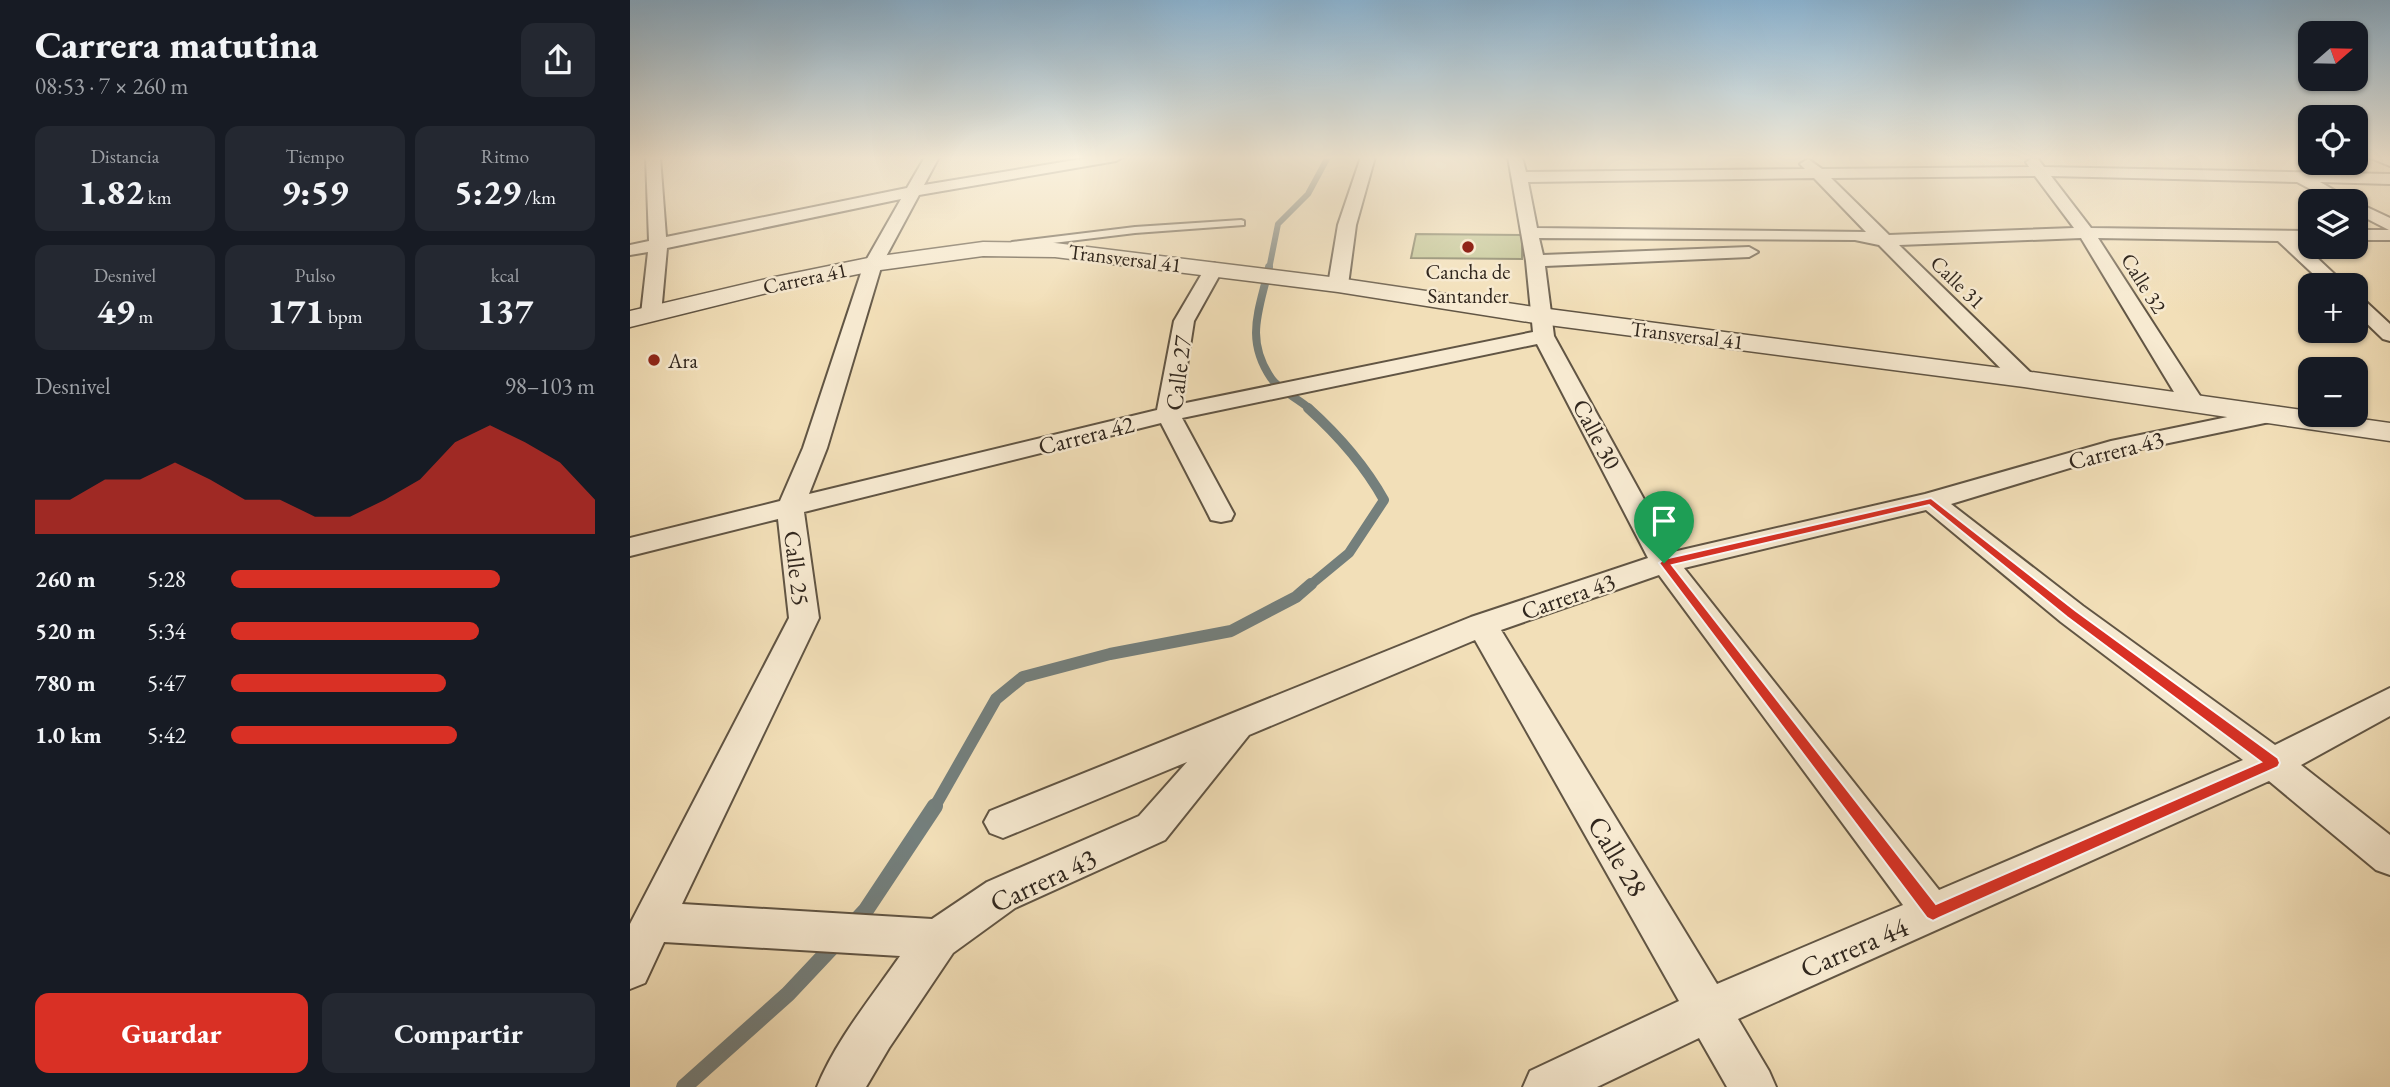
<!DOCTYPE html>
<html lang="es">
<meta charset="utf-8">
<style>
:root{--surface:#171b24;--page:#242831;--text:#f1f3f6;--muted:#9ea1a6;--accent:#d93025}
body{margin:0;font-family:"EB Garamond",serif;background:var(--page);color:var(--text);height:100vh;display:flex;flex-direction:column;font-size:26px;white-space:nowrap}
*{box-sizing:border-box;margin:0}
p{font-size:23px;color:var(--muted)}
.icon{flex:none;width:38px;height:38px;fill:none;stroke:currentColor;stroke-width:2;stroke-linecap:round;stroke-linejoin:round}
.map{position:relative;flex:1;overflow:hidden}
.side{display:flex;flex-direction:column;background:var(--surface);width:630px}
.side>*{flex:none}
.needle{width:46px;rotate:70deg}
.tools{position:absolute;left:1668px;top:21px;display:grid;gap:14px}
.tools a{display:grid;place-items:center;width:70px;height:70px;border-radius:14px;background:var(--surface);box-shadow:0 2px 5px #0004;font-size:35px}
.pin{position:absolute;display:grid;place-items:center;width:60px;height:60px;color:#fff;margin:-72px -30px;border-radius:50% 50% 50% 0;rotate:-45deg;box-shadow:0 0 7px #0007}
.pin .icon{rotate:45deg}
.round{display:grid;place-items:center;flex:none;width:74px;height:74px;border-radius:14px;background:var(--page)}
.headline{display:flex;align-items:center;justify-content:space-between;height:119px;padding:0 35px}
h1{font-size:38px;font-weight:800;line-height:52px}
.figures{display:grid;grid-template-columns:repeat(3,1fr);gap:10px;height:119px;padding:7px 35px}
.figures div{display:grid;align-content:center;border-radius:14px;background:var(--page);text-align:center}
.figures b{font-size:35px;font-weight:800}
.figures small{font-size:19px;font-weight:400}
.figures p{font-size:19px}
.chart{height:196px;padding:14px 35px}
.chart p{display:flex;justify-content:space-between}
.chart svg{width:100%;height:126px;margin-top:7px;fill:var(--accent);opacity:.7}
.button{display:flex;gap:14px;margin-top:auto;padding:14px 35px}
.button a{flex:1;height:80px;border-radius:14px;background:var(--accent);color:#fff;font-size:28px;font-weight:800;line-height:80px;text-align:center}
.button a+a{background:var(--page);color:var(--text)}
ul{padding:0 35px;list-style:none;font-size:23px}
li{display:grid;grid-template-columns:112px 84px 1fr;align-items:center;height:52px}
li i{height:18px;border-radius:9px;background:var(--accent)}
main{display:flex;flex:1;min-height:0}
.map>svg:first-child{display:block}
</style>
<main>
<section class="side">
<div class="headline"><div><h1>Carrera matutina</h1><p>08:53 · 7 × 260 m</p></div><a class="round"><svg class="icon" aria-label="share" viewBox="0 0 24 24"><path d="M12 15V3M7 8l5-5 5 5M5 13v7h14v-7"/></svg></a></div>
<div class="figures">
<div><p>Distancia</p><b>1.82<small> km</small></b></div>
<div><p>Tiempo</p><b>9:59</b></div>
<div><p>Ritmo</p><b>5:29<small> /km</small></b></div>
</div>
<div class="figures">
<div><p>Desnivel</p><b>49<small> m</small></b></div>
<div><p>Pulso</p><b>171<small> bpm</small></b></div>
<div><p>kcal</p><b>137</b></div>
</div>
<div class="chart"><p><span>Desnivel</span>98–103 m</p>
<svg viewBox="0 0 160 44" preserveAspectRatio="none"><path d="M0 44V32L10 32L20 25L30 25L40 19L50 25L60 32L70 32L80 38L90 38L100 32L110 25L120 12L130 6L140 12L150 19L160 32V44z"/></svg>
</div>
<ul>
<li><b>260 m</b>5:28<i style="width:74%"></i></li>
<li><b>520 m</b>5:34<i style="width:68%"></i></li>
<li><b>780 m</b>5:47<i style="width:59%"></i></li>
<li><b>1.0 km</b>5:42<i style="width:62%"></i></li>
</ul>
<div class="button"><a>Guardar</a><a>Compartir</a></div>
</section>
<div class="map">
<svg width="1760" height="1087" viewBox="0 0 1760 1087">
<rect width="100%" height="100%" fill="#f2dfb8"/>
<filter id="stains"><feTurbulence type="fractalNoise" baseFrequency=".00286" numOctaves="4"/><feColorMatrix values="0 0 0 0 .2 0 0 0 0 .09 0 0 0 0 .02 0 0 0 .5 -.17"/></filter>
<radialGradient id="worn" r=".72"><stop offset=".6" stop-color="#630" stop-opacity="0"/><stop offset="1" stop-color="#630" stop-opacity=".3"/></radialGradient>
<!-- green -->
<path fill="#bcc18e" stroke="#767456" stroke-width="2" d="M 786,234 L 892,235 L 892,259 L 781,258 Z"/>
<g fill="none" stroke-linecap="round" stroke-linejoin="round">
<!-- stream-far4 -->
<path stroke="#747f7c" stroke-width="6" d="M 639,269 L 648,224 L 678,194 L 698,157"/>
<!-- stream-far3 -->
<path stroke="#747f7c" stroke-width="8" d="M 639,267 C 630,309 614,338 641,378 C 649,390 669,399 680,409"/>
<!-- stream-far2 -->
<path stroke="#747f7c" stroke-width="10" d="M 678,408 C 708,435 734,464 754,500 L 719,553 L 679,586"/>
<!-- stream-far1 -->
<path stroke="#747f7c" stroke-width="12" d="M 304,808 L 366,699 L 393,677 L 480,654 L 601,631 L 666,597 L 681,584"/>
<!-- stream -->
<path stroke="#747f7c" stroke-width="16" d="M 222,925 L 236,910 L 305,806
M 54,1087 L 158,994 L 207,942"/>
<!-- service casing -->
<g stroke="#615544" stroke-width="4">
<path id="service" d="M 611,220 L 614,221 L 614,225 L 505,233 L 382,248 L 378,245 L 382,242 L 505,227 Z"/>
</g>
<!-- minor casing -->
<g stroke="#615544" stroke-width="4">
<path id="minor" d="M 16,157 L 30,157 L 36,237 L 277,188 L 295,157 L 309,157 L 294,185 L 463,157 L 493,157 L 486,161 L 289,195 L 252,264 L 197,448 L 179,494 L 527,410 L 544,321 L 577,265 L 584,263 L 593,269 L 564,321 L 551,404 L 903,332 L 896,261 L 878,157 L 892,157 L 896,172 L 1175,169 L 1170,164 L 1178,159 L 1192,169 L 1399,167 L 1396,162 L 1403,158 L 1408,159 L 1414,167 L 1760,174 L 1760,184 L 1690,182 L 1723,201 L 1703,201 L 1667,182 L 1421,176 L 1461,228 L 1680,231 L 1680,241 L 1669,241 L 1716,285 L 1695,285 L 1648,241 L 1468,238 L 1574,402 L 1570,407 L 1554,407 L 1550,402 L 1451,238 L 1269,245 L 1402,374 L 1405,379 L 1402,384 L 1386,384 L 1249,245 L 1225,240 L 909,238 L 913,255 L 1119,247 L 1128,252 L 1119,257 L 915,266 L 924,336 L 1043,552 L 1295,494 L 1481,441 L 1646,407 L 1654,409 L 1658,414 L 1654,419 L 1486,454 L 1321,504 L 1453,606 L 1645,745 L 1760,688 L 1760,716 L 1671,765 L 1760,835 L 1760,875 L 1746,870 L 1639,781 L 1108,1019 L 1139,1071 L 1146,1087 L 1097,1087 L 1069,1038 L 967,1087 L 893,1087 L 900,1071 L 1049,1001 L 845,640 L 619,735 L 535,840 L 385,908 L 323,953 L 259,1048 L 236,1087 L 187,1087 C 206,1040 241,998 270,956 L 34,942 L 15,983 L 0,989 L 0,924 L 159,618 L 148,519 L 0,556 L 0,538 L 150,501 L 173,448 L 234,264 L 271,199 L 37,248 L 31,314 L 28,318 L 14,318 L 11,314 L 18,252 L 0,255 L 0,245 L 19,241 ZM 1405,176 L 1444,228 L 1259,235 L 1201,178 ZM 1184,178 L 1236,232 L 907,228 L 898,182 ZM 907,344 L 1018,558 L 841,617 L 360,811 L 354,822 L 360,833 L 373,838 L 557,762 L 509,816 L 357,882 L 302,919 L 52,904 L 189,618 L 174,512 L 531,423 L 578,514 L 581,520 L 591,522 L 601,520 L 604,514 L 552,418 ZM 1296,510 L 1431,622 L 1613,760 L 1309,890 L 1054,568 ZM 1029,575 L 1273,905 L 1087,984 L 871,630 Z
M 731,157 L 745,157 L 726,225 L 718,285 L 708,291 L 698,285 L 708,225 Z
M 1738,157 L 1760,157 L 1760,166 Z
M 1726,202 L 1760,218 L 1760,240 L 1726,240 L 1726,230 L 1759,230 L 1726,213 Z
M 1726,297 L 1733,299 L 1760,324 L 1760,341 L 1753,339 L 1726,313 Z"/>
</g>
<!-- tertiary casing -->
<g stroke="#615544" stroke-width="3">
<path id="tertiary" d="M 353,242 L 425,243 L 708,278 L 911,308 L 1394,371 L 1680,411 L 1680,415 L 1703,415 L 1760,423 L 1760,441 L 1394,387 L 911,324 L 708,292 L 425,257 L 353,256 L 243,271 L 145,291 L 0,327 L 0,311 L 145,277 L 243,257 Z"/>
</g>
<!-- service -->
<use href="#service" fill="#f7ead1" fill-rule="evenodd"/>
<!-- minor -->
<use href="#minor" fill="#f7ead1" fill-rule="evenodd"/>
<!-- tertiary -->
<use href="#tertiary" fill="#f7ead1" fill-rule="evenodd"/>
</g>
<!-- sky -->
<linearGradient id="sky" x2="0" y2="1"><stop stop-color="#8bb6d6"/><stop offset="0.51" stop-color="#f9f1df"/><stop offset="1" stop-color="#f9f1df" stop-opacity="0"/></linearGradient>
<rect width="1760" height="309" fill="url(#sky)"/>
<!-- route -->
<path fill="#d93025" stroke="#fff" stroke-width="2" fill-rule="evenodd" d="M 1301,498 L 1446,611 L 1648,758 L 1650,763 L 1648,767 L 1309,918 L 1303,921 L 1297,918 L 1029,563 L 1034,559 ZM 1299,505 L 1437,617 L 1631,762 L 1306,904 L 1042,565 Z"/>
<!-- markers -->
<g fill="#8f2418" stroke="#f7ead1" stroke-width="2.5">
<circle cx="838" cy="247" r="7"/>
<circle cx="24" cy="360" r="7"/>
</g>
<g text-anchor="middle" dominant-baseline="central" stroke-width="5" stroke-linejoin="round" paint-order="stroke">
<!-- far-street labels -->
<g font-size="21" fill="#31271e" stroke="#f7ead1">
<text transform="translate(495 258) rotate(7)">Transversal 41</text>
<text transform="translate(175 278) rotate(-12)">Carrera 41</text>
<text transform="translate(1328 282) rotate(44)">Calle 31</text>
<text transform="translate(1514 283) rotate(58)">Calle 32</text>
<text transform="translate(1057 335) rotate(7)">Transversal 41</text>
</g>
<!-- far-poi labels -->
<g font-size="21" fill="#31271e" stroke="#f7ead1">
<text x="838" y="271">Cancha de<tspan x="838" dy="24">Santander</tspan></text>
<text x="38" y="360" text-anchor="start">Ara</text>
</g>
<!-- street labels -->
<g font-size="24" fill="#31271e" stroke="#f7ead1">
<text transform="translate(548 373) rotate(-83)">Calle 27</text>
<text transform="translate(967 434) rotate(62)">Calle 30</text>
<text transform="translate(456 435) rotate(-14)">Carrera 42</text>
<text transform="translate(1486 450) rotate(-14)">Carrera 43</text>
<text transform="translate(167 568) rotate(83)">Calle 25</text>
<text transform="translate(938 596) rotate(-19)">Carrera 43</text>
</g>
<!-- near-street labels -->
<g font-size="28" fill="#31271e" stroke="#f7ead1">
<text transform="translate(988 856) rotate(59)">Calle 28</text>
<text transform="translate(413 880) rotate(-25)">Carrera 43</text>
<text transform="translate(1224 947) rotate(-23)">Carrera 44</text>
</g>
</g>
<rect width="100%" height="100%" filter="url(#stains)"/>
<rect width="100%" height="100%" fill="url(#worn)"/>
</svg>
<div class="tools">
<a><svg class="needle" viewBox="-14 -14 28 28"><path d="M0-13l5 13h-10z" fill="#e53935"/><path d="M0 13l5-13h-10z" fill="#9ea1a6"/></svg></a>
<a><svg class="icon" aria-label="locate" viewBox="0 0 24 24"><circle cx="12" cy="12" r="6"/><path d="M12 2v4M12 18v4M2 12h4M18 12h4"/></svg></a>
<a><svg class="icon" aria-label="layers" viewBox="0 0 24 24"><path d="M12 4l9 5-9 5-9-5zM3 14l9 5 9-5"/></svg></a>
<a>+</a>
<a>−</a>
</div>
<div class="pin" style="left:1034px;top:563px;background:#1e9e55"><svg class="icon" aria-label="arrive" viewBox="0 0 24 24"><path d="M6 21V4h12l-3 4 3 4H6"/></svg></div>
</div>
</main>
